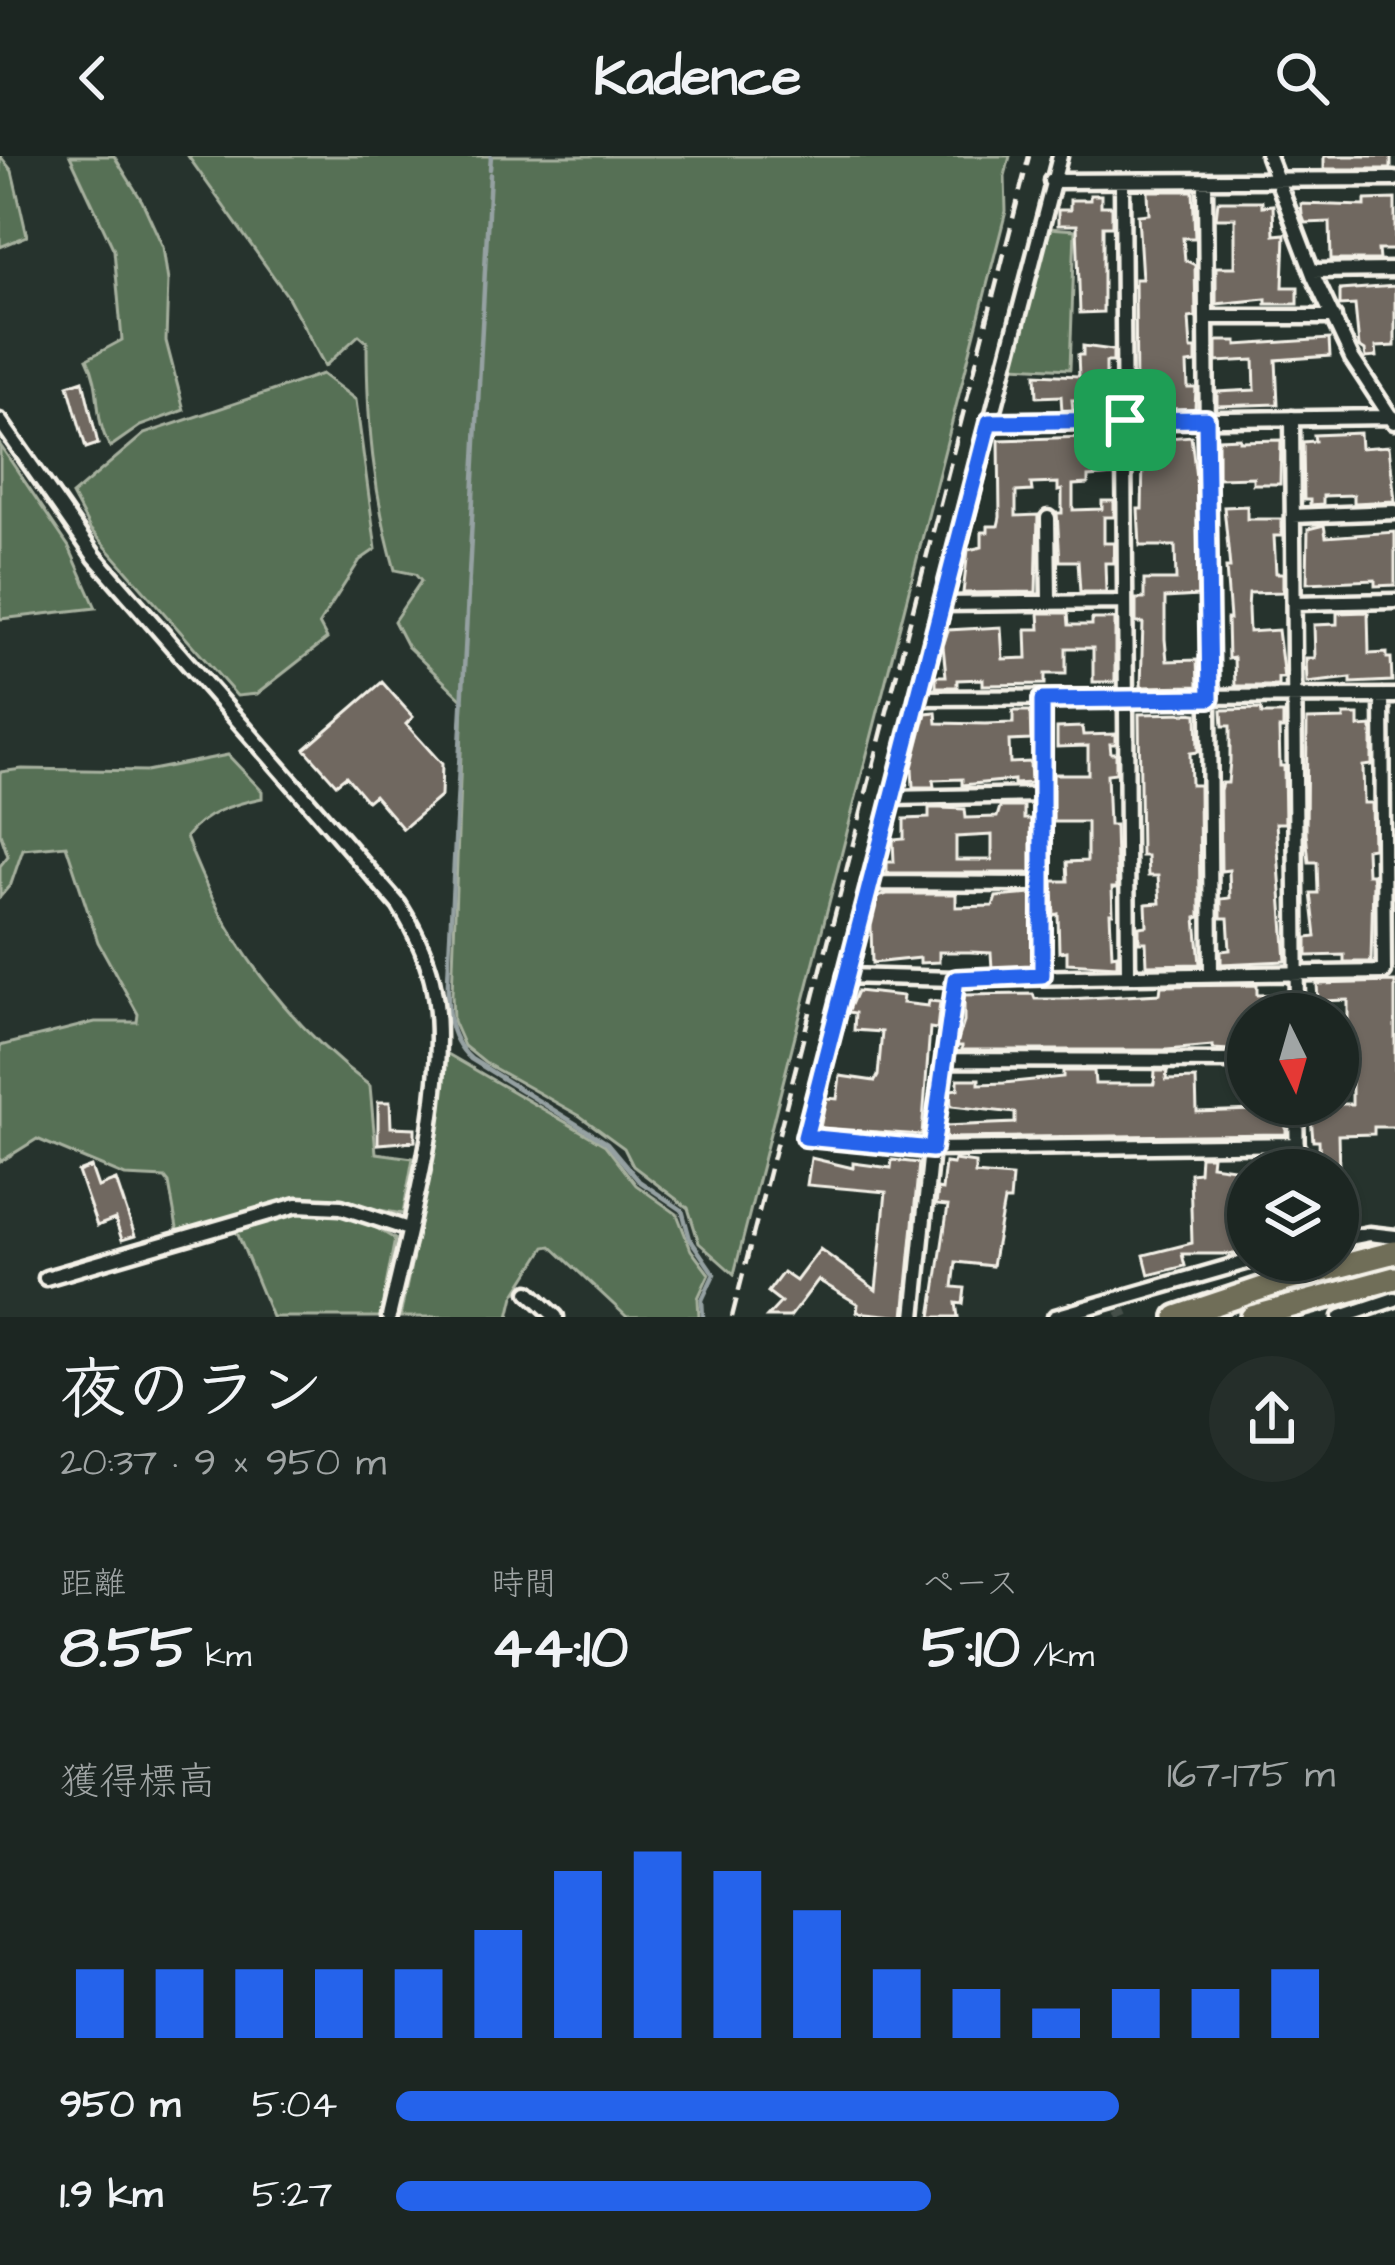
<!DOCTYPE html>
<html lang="ja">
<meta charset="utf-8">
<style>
:root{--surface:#1c2622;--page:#252e2a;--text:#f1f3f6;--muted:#a0a5a5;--line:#3a4340;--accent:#2563eb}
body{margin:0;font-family:"Architects Daughter","Klee One",sans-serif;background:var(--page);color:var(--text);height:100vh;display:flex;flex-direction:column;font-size:45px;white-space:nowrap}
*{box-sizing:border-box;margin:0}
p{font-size:39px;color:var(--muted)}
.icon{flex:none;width:66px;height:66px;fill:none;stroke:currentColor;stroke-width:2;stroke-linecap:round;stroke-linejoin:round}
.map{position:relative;height:1161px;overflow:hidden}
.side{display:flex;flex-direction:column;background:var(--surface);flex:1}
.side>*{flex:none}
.needle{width:78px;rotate:175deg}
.fabs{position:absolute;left:1227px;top:837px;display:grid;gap:24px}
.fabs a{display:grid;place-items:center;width:132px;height:132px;border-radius:50%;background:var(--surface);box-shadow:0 3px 9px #0004,0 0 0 3px var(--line);font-size:60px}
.pin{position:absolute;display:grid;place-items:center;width:102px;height:102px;color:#fff;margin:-51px;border-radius:24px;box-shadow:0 6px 18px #0006}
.round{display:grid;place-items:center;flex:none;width:126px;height:126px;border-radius:63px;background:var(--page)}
.head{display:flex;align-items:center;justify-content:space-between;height:204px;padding:0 60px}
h1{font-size:66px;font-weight:700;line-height:90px}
.metrics{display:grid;grid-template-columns:repeat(3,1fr);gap:18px;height:204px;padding:12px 60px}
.metrics div{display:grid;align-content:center}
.metrics b{font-size:60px;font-weight:700}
.metrics small{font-size:33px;font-weight:400}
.metrics p{font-size:33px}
.chart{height:336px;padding:24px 60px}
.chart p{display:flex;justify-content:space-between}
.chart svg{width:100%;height:216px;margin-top:12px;stroke:var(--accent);stroke-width:6}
ul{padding:0 60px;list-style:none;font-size:39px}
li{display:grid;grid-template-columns:192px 144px 1fr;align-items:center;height:90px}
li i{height:30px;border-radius:15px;background:var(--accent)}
header{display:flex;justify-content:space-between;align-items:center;height:156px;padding:0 60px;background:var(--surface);font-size:54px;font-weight:700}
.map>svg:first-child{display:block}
</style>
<header><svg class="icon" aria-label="back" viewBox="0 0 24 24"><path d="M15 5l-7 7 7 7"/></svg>Kadence<svg class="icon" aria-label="search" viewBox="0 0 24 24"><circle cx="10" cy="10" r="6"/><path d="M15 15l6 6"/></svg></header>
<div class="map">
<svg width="1395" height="1161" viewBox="0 0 1395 1161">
<rect width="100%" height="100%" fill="#26332d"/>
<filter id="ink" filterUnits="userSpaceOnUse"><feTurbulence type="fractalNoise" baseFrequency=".00833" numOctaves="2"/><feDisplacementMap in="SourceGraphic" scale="24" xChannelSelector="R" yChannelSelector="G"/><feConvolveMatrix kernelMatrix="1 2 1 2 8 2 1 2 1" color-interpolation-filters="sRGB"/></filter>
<g filter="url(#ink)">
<!-- green -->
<path fill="#577055" stroke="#a6b09e" stroke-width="3" d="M 0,0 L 12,15 L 27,80 L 0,91 Z
M 70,0 L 114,0 L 142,45 L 163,91 L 168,125 L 166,185 L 184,254 L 140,270 L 110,291 C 92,259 103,234 87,203 L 122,184 L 114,94 Z
M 188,0 L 1010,0 L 1005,20 L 1006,55 L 734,1118 L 699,1087 L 688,1052 L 633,1010 L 624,992 L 580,960 L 485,907 L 464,890 L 453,865 L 452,838 L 463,544 L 407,490 L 394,465 L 421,425 L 415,418 L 395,414 C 373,337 367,265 367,186 L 359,179 L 325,210 L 288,141 Z
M 1049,72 L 1075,74 L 1070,213 L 1013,210 Z
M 322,218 L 356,244 L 376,393 L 360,404 L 319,468 L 327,483 L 257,538 L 237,540 L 90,373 L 72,339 L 144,278 Z
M 0,289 L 69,391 L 96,452 L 0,463 Z
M 228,599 L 262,635 L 262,642 C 233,648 204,657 186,681 C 222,780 286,867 370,930 L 376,997 L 413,1002 L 403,1058 L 314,1043 L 292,1046 L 178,1078 L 169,1027 L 165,1022 L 125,1020 L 37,983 L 0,1006 L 0,890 L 95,866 L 137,866 L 138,858 L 98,786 L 66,689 L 23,693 L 11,728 L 0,741 L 0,710 L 8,700 L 0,677 L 0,616 L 22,613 L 146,615 Z
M 446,897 L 605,989 L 636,1029 L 677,1058 L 691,1094 L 709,1118 L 698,1142 L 699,1161 L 627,1161 L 551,1090 L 545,1091 L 514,1140 L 509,1161 L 400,1161 L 431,1015 Z
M 307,1055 L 370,1064 L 373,1070 L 395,1083 L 380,1161 L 272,1161 L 236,1074 Z"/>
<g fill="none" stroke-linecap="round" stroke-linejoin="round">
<!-- stream -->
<path stroke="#95a1a2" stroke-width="4.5" d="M 490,13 L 491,0
M 490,18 L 449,801 C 448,839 441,875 471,903 L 607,987 L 639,1025 L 682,1054 L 690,1083 L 714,1118 L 702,1144 L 703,1161"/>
</g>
<!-- building -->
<path fill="#706860" stroke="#f4f1e8" stroke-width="3" fill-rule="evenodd" d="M 1324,0 L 1391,0 L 1391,13 L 1324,13 Z
M 1148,35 L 1193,35 L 1195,82 L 1183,82 L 1185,104 L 1195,109 L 1196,161 L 1189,162 L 1191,193 L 1196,193 L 1196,207 L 1187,208 L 1188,232 L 1196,232 L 1195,253 L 1145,254 L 1145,239 L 1136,239 L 1135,123 L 1142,123 L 1138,59 L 1149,58 Z
M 1090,39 L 1101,39 L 1101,50 L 1112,50 L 1112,70 L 1103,70 L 1103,156 L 1080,157 L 1077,69 L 1058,69 L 1058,54 L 1070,54 L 1070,44 L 1090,44 Z
M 1395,43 L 1395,94 L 1378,94 L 1379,104 L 1331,104 L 1330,66 L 1305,67 L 1302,59 L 1301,48 L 1365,50 L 1365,44 Z
M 1218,45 L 1262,45 L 1262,50 L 1273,49 L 1274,79 L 1285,78 L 1283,131 L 1298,131 L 1298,148 L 1266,148 L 1266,143 L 1216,148 L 1216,111 L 1235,111 L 1235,62 L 1216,62 Z
M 1395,130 L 1395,190 L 1376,191 L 1377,201 L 1366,202 L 1365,195 L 1359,191 L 1355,149 L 1340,150 L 1340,134 Z
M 1329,183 L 1330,200 L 1276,204 L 1278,248 L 1217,250 L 1217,236 L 1255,234 L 1254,204 L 1217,206 L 1217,185 L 1237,185 L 1237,189 Z
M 1083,190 L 1113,194 L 1113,206 L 1106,206 L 1106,230 L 1079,230 L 1079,226 L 1079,244 L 1072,244 L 1073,254 L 1062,255 L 1061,240 L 1037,241 L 1036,218 L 1079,220 L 1078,199 L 1083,199 Z
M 83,224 L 98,288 L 86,292 L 68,229 Z
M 1360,277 L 1361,292 L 1389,290 L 1395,345 L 1354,347 L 1354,339 L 1323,340 L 1323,348 L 1310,349 L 1310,344 L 1304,344 L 1303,286 L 1315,285 L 1314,279 Z
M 1113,280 L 1114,319 L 1088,321 L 1088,328 L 1073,329 L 1073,354 L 1102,353 L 1102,345 L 1114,345 L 1114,361 L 1104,361 L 1104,387 L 1114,387 L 1114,407 L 1105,407 L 1106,436 L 1080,436 L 1078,405 L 1060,405 L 1057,357 L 1062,357 L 1062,334 L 1058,335 L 1058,327 L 1031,328 L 1032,335 L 1016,336 L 1016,360 L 1038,359 L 1036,436 L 963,437 L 968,394 L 982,391 L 982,376 L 988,376 L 988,370 L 998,370 L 1000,361 L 999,284 Z
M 1191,280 L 1197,330 L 1198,440 L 1165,442 L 1165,483 L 1167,505 L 1197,504 L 1198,530 L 1141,531 L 1143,467 L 1136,467 L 1136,443 L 1144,443 L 1144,424 L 1176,424 L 1175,390 L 1140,390 L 1138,353 L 1142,353 L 1143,304 L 1135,304 L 1134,285 Z
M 1240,282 L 1240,285 L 1281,284 L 1280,328 L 1253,328 L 1253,321 L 1218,322 L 1218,283 Z
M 1247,350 L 1247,363 L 1282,363 L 1282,380 L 1274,380 L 1276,417 L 1283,417 L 1283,436 L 1249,437 L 1248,453 L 1249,476 L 1278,474 L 1284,522 L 1278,522 L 1278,530 L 1235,530 L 1234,502 L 1228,503 L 1227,463 L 1230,463 L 1226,412 L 1230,412 L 1224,351 Z
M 1324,369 L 1326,381 L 1395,376 L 1395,429 L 1375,430 L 1375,424 L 1307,427 L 1308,373 Z
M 1368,456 L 1369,498 L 1387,497 L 1387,502 L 1391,502 L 1392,525 L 1351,527 L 1351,522 L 1307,527 L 1306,502 L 1315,502 L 1314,469 L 1337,468 L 1337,457 Z
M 1039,457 L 1068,457 L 1069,469 L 1092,469 L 1092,463 L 1115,463 L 1115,526 L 1093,526 L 1093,492 L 1066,492 L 1066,518 L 1045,518 L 1045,528 L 983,529 L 983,523 L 957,524 L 957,531 L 936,531 L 936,520 L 946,520 L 943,490 L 948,474 L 1001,471 L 1003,503 L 1027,502 L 1026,473 L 1040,473 Z
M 382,526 L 413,561 L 406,568 L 442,608 L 441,640 L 403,673 L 374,639 L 367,645 L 346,620 L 336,628 L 305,593 Z
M 1261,553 L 1262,558 L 1283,558 L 1283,573 L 1279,573 L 1280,610 L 1284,610 L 1285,667 L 1276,667 L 1286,805 L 1221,808 L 1221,795 L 1230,794 L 1228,762 L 1221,762 L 1221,743 L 1230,742 L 1229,714 L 1221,715 L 1220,634 L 1222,627 L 1228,627 L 1230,605 L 1230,570 L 1223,570 L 1222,554 Z
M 1013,555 L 1030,555 L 1031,584 L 1009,585 L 1010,607 L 1030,606 L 1031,627 L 1014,628 L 1014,624 L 962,629 L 962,623 L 933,624 L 934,631 L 913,631 L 912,611 L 926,557 L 936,556 L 937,567 L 985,568 L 1013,567 Z
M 1188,557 L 1197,558 L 1198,596 L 1190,597 L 1191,629 L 1199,629 L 1200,761 L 1196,762 L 1200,808 L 1147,809 L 1146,786 L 1139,786 L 1139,771 L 1147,770 L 1146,748 L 1160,747 L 1158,720 L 1148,720 L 1147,700 L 1141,700 L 1139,558 Z
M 1344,559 L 1359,559 L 1359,571 L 1372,570 L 1372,609 L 1363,610 L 1364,647 L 1372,647 L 1373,692 L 1366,693 L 1367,718 L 1372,718 L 1373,726 L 1371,806 L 1344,806 L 1344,799 L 1307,800 L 1307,782 L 1316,781 L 1311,737 L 1318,737 L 1317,706 L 1309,706 L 1306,677 L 1307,564 L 1344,563 Z
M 1082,571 L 1083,579 L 1116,578 L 1116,588 L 1110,588 L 1111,597 L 1116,597 L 1116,617 L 1107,618 L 1109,669 L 1115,669 L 1116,708 L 1117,732 L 1112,732 L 1113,757 L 1110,757 L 1112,799 L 1117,798 L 1117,810 L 1067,807 L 1067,795 L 1059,796 L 1058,758 L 1054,759 L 1053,725 L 1068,725 L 1067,706 L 1087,705 L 1087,666 L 1053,666 L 1053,618 L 1088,618 L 1088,590 L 1057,591 L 1057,572 Z
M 1000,651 L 1024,651 L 1024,663 L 1031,663 L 1031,717 L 887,717 L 887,706 L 894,706 L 893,684 L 904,683 L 904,663 L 929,662 L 929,652 L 940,652 L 965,653 L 966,662 L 997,661 ZM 992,679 L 992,704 L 956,704 L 956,681 Z
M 887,738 L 956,738 L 956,751 L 993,750 L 996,741 L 1032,738 L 1032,811 L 992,812 L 991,797 L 970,796 L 939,796 L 939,806 L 920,807 L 920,802 L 872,807 L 871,770 L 878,741 Z
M 1395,826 L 1395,971 L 1374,971 L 1374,978 L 1338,979 L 1339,1014 L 1320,1014 L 1319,985 L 1313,985 L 1310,948 L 1352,948 L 1352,900 L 1348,900 L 1348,844 L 1318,845 L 1317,828 Z
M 1257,829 L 1257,839 L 1285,838 L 1285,856 L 1248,857 L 1248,895 L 1213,893 L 1213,890 L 1167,894 L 962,894 L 962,890 L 956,890 L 964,866 L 964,839 L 1033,838 L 1035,843 L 1068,843 L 1160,838 L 1161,830 Z
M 857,835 L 903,840 L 902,847 L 928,850 L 929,845 L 940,846 L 937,873 L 930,872 L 922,979 L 820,972 L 826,942 L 837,943 L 840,920 L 875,925 L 878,920 L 882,876 L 854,874 L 855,857 L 848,856 Z
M 1063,915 L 1094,915 L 1095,928 L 1154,928 L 1155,915 L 1167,915 L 1166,924 L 1196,923 L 1197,956 L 1286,953 L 1286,978 L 946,982 L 945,970 L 1015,967 L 1015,957 L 951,950 L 950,934 L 958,933 L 958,923 L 979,923 L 979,928 L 1004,927 L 1063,921 Z
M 378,946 L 390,946 L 391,971 L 415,972 L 415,985 L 378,988 Z
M 1200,1000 L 1212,1000 L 1211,1009 L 1248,1014 L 1248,1033 L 1236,1033 L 1235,1045 L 1236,1060 L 1248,1060 L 1248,1080 L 1237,1080 L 1237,1098 L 1182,1098 L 1185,1110 L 1149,1119 L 1144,1099 L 1192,1087 L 1190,1017 L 1199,1016 Z
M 811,1002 L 853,1012 L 853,1007 L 891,1012 L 892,1004 L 919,1007 L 904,1161 L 857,1156 L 858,1148 L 818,1124 L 790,1161 L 767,1161 L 781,1146 L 768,1136 L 783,1116 L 796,1125 L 820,1093 L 876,1134 L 886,1036 L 807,1029 Z
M 954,1004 L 975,1007 L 975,1018 L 1012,1021 L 1010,1045 L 1004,1045 L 992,1110 L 956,1106 L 953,1131 L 965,1132 L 963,1148 L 956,1147 L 958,1161 L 931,1161 L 948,1050 L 936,1049 L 938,1033 L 942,1034 L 945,1007 L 953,1008 Z
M 91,1011 L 98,1031 L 116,1024 L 135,1080 L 122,1084 L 115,1063 L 97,1070 L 78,1016 Z"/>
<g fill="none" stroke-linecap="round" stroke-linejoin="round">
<!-- street-tunnel -->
<path stroke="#455049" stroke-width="12" stroke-dasharray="12 6" stroke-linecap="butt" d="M 1121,1154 L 1124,1161"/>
<!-- street casing -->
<g stroke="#f4f1e8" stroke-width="21">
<path id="street" d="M 1060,0 L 805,981 L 931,993 L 1297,988
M 1268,0 L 1314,121 L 1352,202 L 1394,266
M 1051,25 L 1395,23
M 1205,25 L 1211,817
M 1122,27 L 1128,817
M 1312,115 L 1395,114
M 1206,161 L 1334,161
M 1292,262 L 1297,858
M 0,265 L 95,401 L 399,749 C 415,775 429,803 434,834 C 451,926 410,1069 389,1161
M 990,266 L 1392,261
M 1293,360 L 1395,356
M 1048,362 L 1049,446
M 1294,447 L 1395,445
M 942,448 L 1125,446
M 917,542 L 1395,540
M 891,642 L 1042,639
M 869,727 L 1042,728
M 1042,819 L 1043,543
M 845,820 L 955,823 L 1384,816 L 1382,540
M 944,904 L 1248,905
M 1296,948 L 1297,1014
M 1338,1084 L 1369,1078 L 1395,1081
M 46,1122 L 297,1049 L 341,1051 L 408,1073
M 529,1136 L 556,1161
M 914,1161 L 931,993 L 955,823
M 1055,1161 L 1253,1104
M 1341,1161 L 1395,1143"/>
</g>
<!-- highway casing -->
<g stroke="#f4f1e8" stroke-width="30">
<path id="highway" d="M 1177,1161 L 1287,1124 L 1395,1096
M 1252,1161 L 1395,1122"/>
</g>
<!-- street -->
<use href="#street" stroke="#26332d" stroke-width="12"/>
<!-- highway -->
<use href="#highway" stroke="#706e59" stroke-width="21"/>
<!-- rail -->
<path stroke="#f4f1e8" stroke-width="4.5" stroke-dasharray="18 9" stroke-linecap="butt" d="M 732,1161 L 1029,0"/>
</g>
</g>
<g fill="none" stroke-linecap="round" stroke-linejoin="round" filter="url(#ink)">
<!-- route casing -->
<g stroke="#fff" stroke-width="24">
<path id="route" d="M 1206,263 L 1210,542 L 1042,544 L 1042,819 L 956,823 L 932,993 L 805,981 L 989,266 Z"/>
</g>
<!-- route -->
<use href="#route" stroke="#2563eb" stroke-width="15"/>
</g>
</svg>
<div class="fabs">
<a><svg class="needle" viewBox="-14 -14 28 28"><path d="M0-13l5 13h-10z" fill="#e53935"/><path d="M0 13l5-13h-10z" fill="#a0a5a5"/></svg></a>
<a><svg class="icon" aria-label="layers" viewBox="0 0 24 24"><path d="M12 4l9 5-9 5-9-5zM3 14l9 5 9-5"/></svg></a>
</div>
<div class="pin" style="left:1125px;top:264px;background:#1e9e55"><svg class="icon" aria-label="arrive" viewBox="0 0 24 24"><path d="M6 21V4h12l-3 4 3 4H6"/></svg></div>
</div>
<section class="side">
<div class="head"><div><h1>夜のラン</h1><p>20:37 · 9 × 950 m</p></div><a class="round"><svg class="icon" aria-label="share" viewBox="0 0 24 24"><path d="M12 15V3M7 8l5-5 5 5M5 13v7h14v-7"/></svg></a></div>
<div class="metrics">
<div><p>距離</p><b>8.55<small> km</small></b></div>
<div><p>時間</p><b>44:10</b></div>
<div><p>ペース</p><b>5:10<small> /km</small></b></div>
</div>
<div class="chart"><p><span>獲得標高</span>167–175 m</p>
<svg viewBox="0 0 160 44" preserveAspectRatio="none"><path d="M5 44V30M15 44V30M25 44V30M35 44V30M45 44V30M55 44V22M65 44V10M75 44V6M85 44V10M95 44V18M105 44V30M115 44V34M125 44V38M135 44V34M145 44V34M155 44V30"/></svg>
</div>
<ul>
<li><b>950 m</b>5:04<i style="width:77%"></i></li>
<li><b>1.9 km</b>5:27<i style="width:57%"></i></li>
</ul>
</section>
